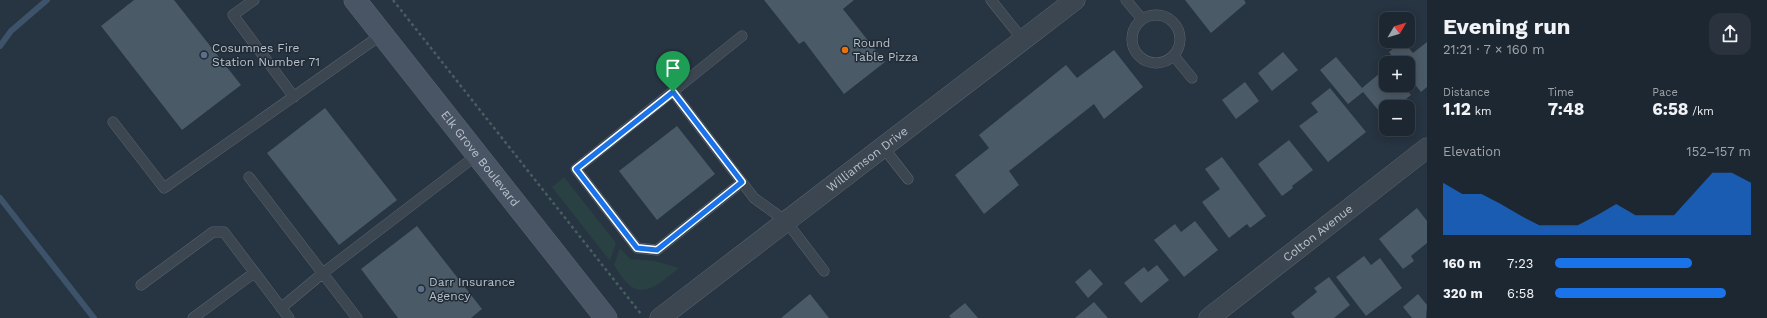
<!DOCTYPE html>
<meta charset="utf-8">
<style>
:root{--surface:#1d2731;--page:#2a333d;--text:#f1f3f6;--muted:#a0a5ab;--line:#3b444d;--accent:#1a73e8}
body{margin:0;font-family:"Work Sans",sans-serif;background:var(--page);color:var(--text);height:100vh;display:flex;flex-direction:column;font-size:15px;white-space:nowrap}
*{box-sizing:border-box;margin:0}
p{font-size:13px;color:var(--muted)}
.icon{flex:none;width:22px;height:22px;fill:none;stroke:currentColor;stroke-width:2;stroke-linecap:round;stroke-linejoin:round}
.map{position:relative;flex:1;overflow:hidden}
.details{display:flex;flex-direction:column;background:var(--surface);width:340px}
.details>*{flex:none}
.needle{width:26px;rotate:52deg}
.buttons{position:absolute;left:1379px;top:12px;display:grid;gap:8px}
.buttons a{display:grid;place-items:center;width:36px;height:36px;border-radius:8px;background:var(--surface);box-shadow:0 2px 10px #0003,0 0 0 1px var(--line);font-size:20px}
.pin{position:absolute;display:grid;place-items:center;width:34px;height:34px;color:#fff;margin:-41px -17px;border-radius:50% 50% 50% 0;rotate:-45deg;box-shadow:0 0 4px #0007}
.pin .icon{rotate:45deg}
.round{display:grid;place-items:center;flex:none;width:42px;height:42px;border-radius:12px;background:var(--page)}
.head{display:flex;align-items:center;justify-content:space-between;height:68px;padding:0 16px}
h1{font-size:22px;font-weight:700;line-height:30px}
.metrics{display:grid;grid-template-columns:repeat(3,1fr);gap:6px;height:68px;padding:4px 16px}
.metrics div{display:grid;align-content:center}
.metrics b{font-size:17px;font-weight:700}
.metrics small{font-size:11px;font-weight:400}
.metrics p{font-size:11px}
.chart{height:112px;padding:8px 16px}
.chart p{display:flex;justify-content:space-between}
.chart svg{width:100%;height:72px;margin-top:4px;fill:var(--accent);opacity:.7}
ul{padding:0 16px;list-style:none;font-size:13px}
li{display:grid;grid-template-columns:64px 48px 1fr;align-items:center;height:30px}
li i{height:10px;border-radius:5px;background:var(--accent)}
main{display:flex;flex:1;min-height:0}
.map>svg:first-child{display:block}
</style>
<main>
<div class="map">
<svg width="1427" height="318" viewBox="0 0 1427 318">
<rect width="100%" height="100%" fill="#273441"/>
<!-- green -->
<path fill="#294142" d="M 564,177 L 616,243 L 610,261 L 552,187 Z
M 620,248 L 630,259 L 655,261 L 679,268 C 665,279 644,301 627,283 C 622,278 618,271 614,265 Z"/>
<g fill="none" stroke-linecap="round" stroke-linejoin="round">
<!-- stream -->
<path stroke="#3d536a" stroke-width="6" d="M 0,46 L 11,31 L 47,0
M 0,198 L 94,318"/>
</g>
<!-- building -->
<path fill="#4b5a67" d="M 134,0 L 174,0 L 241,85 L 182,130 L 101,26 Z
M 764,0 L 854,0 L 843,9 L 885,62 L 844,94 L 804,41 L 799,44 Z
M 1185,0 L 1244,0 L 1246,3 L 1211,33 Z
M 1403,41 L 1413,53 L 1427,42 L 1427,87 L 1421,92 L 1408,76 L 1408,63 L 1397,63 L 1389,52 Z
M 1114,50 L 1143,87 L 1104,119 L 1094,104 L 1009,171 L 1019,185 L 984,214 L 955,175 L 989,148 L 979,135 L 1066,65 L 1077,78 Z
M 1283,52 L 1298,70 L 1272,91 L 1258,73 Z
M 1336,57 L 1362,88 L 1386,68 L 1386,85 L 1403,85 L 1411,95 L 1396,107 L 1386,107 L 1386,115 L 1384,117 L 1363,92 L 1348,104 L 1320,70 Z
M 1245,82 L 1259,101 L 1236,119 L 1222,100 Z
M 1330,88 L 1366,132 L 1328,162 L 1299,126 L 1318,112 L 1311,103 Z
M 325,108 L 397,200 L 339,245 L 267,153 Z
M 677,126 L 715,174 L 657,220 L 619,171 Z
M 1289,140 L 1313,170 L 1292,186 L 1293,188 L 1282,196 L 1258,164 Z
M 1222,157 L 1266,216 L 1250,228 L 1247,224 L 1229,238 L 1202,202 L 1220,189 L 1205,169 Z
M 1417,208 L 1427,221 L 1427,243 L 1411,256 L 1414,261 L 1403,269 L 1379,239 Z
M 1195,221 L 1218,250 L 1184,277 L 1154,240 L 1175,224 L 1181,232 Z
M 417,226 L 482,309 L 471,318 L 398,318 L 361,269 Z
M 1364,256 L 1371,265 L 1380,258 L 1402,288 L 1366,316 L 1336,277 Z
M 1157,265 L 1169,280 L 1141,303 L 1124,283 L 1144,267 L 1148,272 Z
M 1090,269 L 1103,284 L 1088,298 L 1075,282 Z
M 1329,277 L 1350,305 L 1334,318 L 1295,318 L 1291,313 L 1317,292 L 1314,288 Z
M 810,294 L 829,318 L 781,318 Z
M 1418,294 L 1427,305 L 1426,318 L 1412,318 L 1403,307 Z
M 1094,302 L 1108,318 L 1075,318 Z
M 965,303 L 978,318 L 951,318 L 949,316 Z"/>
<g fill="none" stroke-linecap="round" stroke-linejoin="round">
<!-- lane casing -->
<g stroke="#59646e" stroke-width="11">
<path id="lane" d="M 254,0 L 233,15 L 294,97
M 991,0 L 1023,40
M 1126,0 L 1142,19
M1132 39a24 24 0 1 1 48 0a24 24 0 1 1-48 0Z
M 742,36 L 576,169 L 637,248 L 657,250 L 742,182
M 1174,56 L 1192,78
M 673,92 L 754,198 L 786,221 L 824,271
M 113,122 L 164,188 L 381,35
M 883,147 L 908,179
M 249,177 L 357,318
M 141,285 L 213,232 L 224,232 L 289,318
M 281,308 L 323,273 L 477,155
M 193,318 L 254,273"/>
</g>
<!-- street casing -->
<g stroke="#59646e" stroke-width="21">
<g id="street">
<path id="s1" d="M 660,318 L 1075,0"/>
<path id="s2" d="M 1209,318 L 1427,148"/>
</g>
</g>
<!-- secondary casing -->
<g stroke="#59646e" stroke-width="23">
<g id="secondary">
<path id="s3" d="M 355,0 L 606,318"/>
</g>
</g>
<!-- path -->
<path stroke="#475e5f" stroke-width="2.5" stroke-dasharray="3 3" stroke-linecap="butt" d="M 393,0 L 641,314"/>
<!-- lane -->
<use href="#lane" stroke="#3b4651" stroke-width="10"/>
<!-- street -->
<use href="#street" stroke="#3b4651" stroke-width="20"/>
<!-- secondary -->
<use href="#secondary" stroke="#495564" stroke-width="22"/>
</g>
<g fill="none" stroke-linecap="round" stroke-linejoin="round">
<!-- route casing -->
<g stroke="#fff" stroke-width="8">
<path id="route" d="M 673,92 L 742,182 L 657,250 L 637,248 L 576,169 Z"/>
</g>
<!-- route -->
<use href="#route" stroke="#1a73e8" stroke-width="5"/>
</g>
<!-- markers -->
<circle fill="#e8710a" stroke="#202b36" stroke-width="1.5" cx="845" cy="50" r="4"/>
<g fill="#5c6f8a" stroke="#202b36" stroke-width="1.5">
<circle cx="204" cy="55" r="4"/>
<circle cx="421" cy="289" r="4"/>
</g>
<g text-anchor="middle" dominant-baseline="central" stroke-width="3" stroke-linejoin="round" paint-order="stroke">
<!-- poi labels -->
<g font-size="12" fill="#b8c1cb" stroke="#202b36" text-anchor="start">
<text x="853" y="43">Round<tspan x="853" dy="14">Table Pizza</tspan></text>
<text x="212" y="48">Cosumnes Fire<tspan x="212" dy="14">Station Number 71</tspan></text>
<text x="429" y="282">Darr Insurance<tspan x="429" dy="14">Agency</tspan></text>
</g>
<!-- street labels -->
<g font-size="12" fill="#b8c1cb" stroke="#202b36">
<text stroke="none"><textPath href="#s3" startOffset="202">Elk Grove Boulevard</textPath></text>
<text stroke="none"><textPath href="#s1" startOffset="261">Williamson Drive</textPath></text>
<text stroke="none"><textPath href="#s2" startOffset="138">Colton Avenue</textPath></text>
</g>
</g>
</svg>
<div class="buttons">
<a><svg class="needle" viewBox="-14 -14 28 28"><path d="M0-13l5 13h-10z" fill="#e53935"/><path d="M0 13l5-13h-10z" fill="#a0a5ab"/></svg></a>
<a>+</a>
<a>−</a>
</div>
<div class="pin" style="left:673px;top:92px;background:#1e9e55"><svg class="icon" aria-label="arrive" viewBox="0 0 24 24"><path d="M6 21V4h12l-3 4 3 4H6"/></svg></div>
</div>
<section class="details">
<div class="head"><div><h1>Evening run</h1><p>21:21 · 7 × 160 m</p></div><a class="round"><svg class="icon" aria-label="share" viewBox="0 0 24 24"><path d="M12 15V3M7 8l5-5 5 5M5 13v7h14v-7"/></svg></a></div>
<div class="metrics">
<div><p>Distance</p><b>1.12<small> km</small></b></div>
<div><p>Time</p><b>7:48</b></div>
<div><p>Pace</p><b>6:58<small> /km</small></b></div>
</div>
<div class="chart"><p><span>Elevation</span>152–157 m</p>
<svg viewBox="0 0 160 44" preserveAspectRatio="none"><path d="M0 44V12L10 19L20 19L30 25L40 32L50 38L60 38L70 38L80 32L90 25L100 32L110 32L120 32L130 19L140 6L150 6L160 12V44z"/></svg>
</div>
<ul>
<li><b>160 m</b>7:23<i style="width:70%"></i></li>
<li><b>320 m</b>6:58<i style="width:87%"></i></li>
</ul>
</section>
</main>
